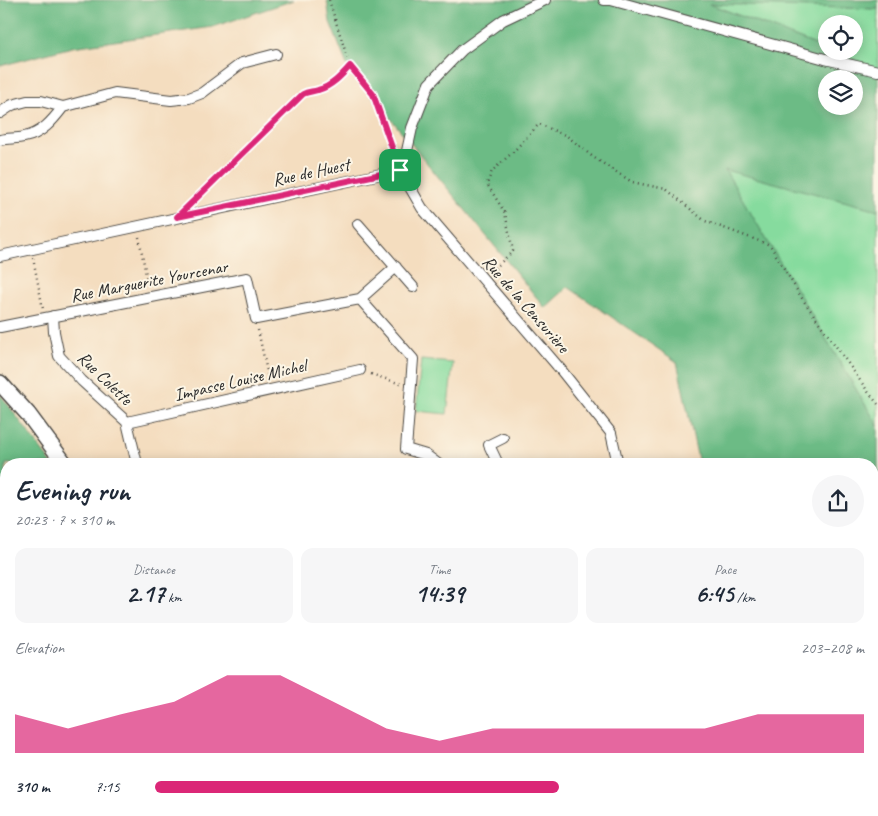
<!DOCTYPE html>
<meta charset="utf-8">
<style>
:root{--surface:#fff;--page:#f6f6f7;--text:#1f2937;--muted:#747a83;--accent:#db2777}
body{margin:0;font-family:Caveat,sans-serif;background:var(--page);color:var(--text);height:100vh;display:flex;flex-direction:column;font-size:19px;white-space:nowrap}
*{box-sizing:border-box;margin:0}
p{font-size:16px;color:var(--muted)}
.icon{flex:none;width:28px;height:28px;fill:none;stroke:currentColor;stroke-width:2;stroke-linecap:round;stroke-linejoin:round}
.map{position:relative;flex:1;overflow:hidden}
.sheet{position:absolute;left:0px;top:458px;width:879px;height:359px;display:flex;flex-direction:column;background:var(--surface);border-radius:20px 20px 0 0;box-shadow:0 2px 12px #0003}
.sheet>*{flex:none}
.buttons{position:absolute;left:818px;top:15px;display:grid;gap:10px}
.buttons a{display:grid;place-items:center;width:45px;height:45px;border-radius:50%;background:var(--surface);box-shadow:0 2px 12px #0003;font-size:25px}
.pin{position:absolute;display:grid;place-items:center;width:42px;height:42px;color:#fff;margin:-21px;border-radius:10px;box-shadow:0 2px 8px #0006}
.round{display:grid;place-items:center;flex:none;width:52px;height:52px;border-radius:26px;background:var(--page)}
.overview{display:flex;align-items:center;justify-content:space-between;height:85px;padding:0 15px}
h1{font-size:28px;font-weight:800;line-height:38px}
.metrics{display:grid;grid-template-columns:repeat(3,1fr);gap:8px;height:85px;padding:5px 15px}
.metrics div{display:grid;align-content:center;border-radius:12px;background:var(--page);text-align:center}
.metrics b{font-size:25px;font-weight:800}
.metrics small{font-size:14px;font-weight:400}
.metrics p{font-size:14px}
.chart{height:140px;padding:10px 15px}
.chart p{display:flex;justify-content:space-between}
.chart svg{width:100%;height:90px;margin-top:5px;fill:var(--accent);opacity:.7}
ul{padding:0 15px;list-style:none;font-size:16px}
li{display:grid;grid-template-columns:80px 60px 1fr;align-items:center;height:38px}
li i{height:12px;border-radius:6px;background:var(--accent)}
.map>svg:first-child{display:block}
</style>
<div class="map">
<svg width="878" height="816" viewBox="0 0 878 816">
<rect width="100%" height="100%" fill="#fcf5e5"/>
<filter id="ink" filterUnits="userSpaceOnUse"><feTurbulence type="fractalNoise" baseFrequency=".02" numOctaves="2"/><feDisplacementMap in="SourceGraphic" scale="10" xChannelSelector="R" yChannelSelector="G"/><feConvolveMatrix kernelMatrix="1 2 1 2 8 2 1 2 1" color-interpolation-filters="sRGB"/></filter>
<filter id="wash" filterUnits="userSpaceOnUse"><feTurbulence type="fractalNoise" baseFrequency=".0096" numOctaves="4" result="noise"/><feDisplacementMap in="SourceGraphic" scale="20" xChannelSelector="R" yChannelSelector="G"/><feGaussianBlur stdDeviation="1.12" result="paint"/><feColorMatrix in="noise" values="0 0 0 0 0 0 0 0 0 0 0 0 0 0 0 0 0 1.4 0 .05"/><feComposite in="paint" operator="in"/></filter>
<g filter="url(#wash)">
<rect width="100%" height="100%" fill="#f4ddbf"/>
<!-- green -->
<path fill="#86db9e" stroke="#588364" d="M 707,3 L 878,9 L 878,69 L 831,51 L 854,51 L 854,24 L 826,24 L 826,49 Z
M 724,169 L 878,210 L 878,426 L 872,416 Z
M 421,360 L 453,363 L 447,414 L 416,411 Z
M 878,608 L 878,693 L 873,698 L 873,612 Z"/>
<!-- forest -->
<path fill="#6cbb85" stroke="#4c7358" fill-rule="evenodd" d="M 0,0 L 294,0 L 213,27 L 72,47 L 0,66 Z
M 327,0 L 878,0 L 878,9 L 709,4 L 826,49 L 826,51 L 831,51 L 878,69 L 878,210 L 725,170 L 878,426 L 878,608 L 873,612 L 872,464 L 699,464 L 677,362 L 568,287 L 545,308 L 347,65 L 330,22 ZM 826,79 L 854,79 L 854,106 L 826,106 Z
M 0,394 L 52,464 L 6,464 L 6,810 L 199,810 L 201,816 L 0,816 Z"/>
</g>
<g filter="url(#ink)">
<g fill="none" stroke-linecap="round" stroke-linejoin="round">
<!-- street casing -->
<g stroke="#494641" stroke-width="12">
<path id="street" d="M 604,0 L 611,0 L 825,59 L 878,71
M 0,113 L 12,105 L 27,101 L 41,101 L 63,107 L 115,93 L 171,100 L 189,98 L 202,93 L 242,63 L 276,54
M 0,140 C 8,138 16,139 24,137 C 42,134 53,120 63,107
M 400,170 L 422,208 L 561,370 L 611,433 L 618,464
M 358,224 L 413,287
M 0,256 L 400,170 L 405,160 L 412,128 L 429,84 L 462,50 L 503,20 L 545,0
M 360,299 L 413,359 L 406,449 L 426,455 L 438,464
M 360,299 L 396,267
M 53,316 L 54,332 L 59,356 L 82,381 L 127,422 L 137,464
M 0,327 L 247,278 L 256,319 L 360,299
M 127,422 L 360,370
M 498,464 L 489,445 L 503,438
M 671,816 L 682,810"/>
</g>
<!-- secondary casing -->
<g stroke="#494641" stroke-width="18">
<path id="secondary" d="M 0,383 L 28,414 L 65,464
M 212,810 L 214,816"/>
</g>
<!-- path -->
<path stroke="#494641" stroke-width="2.5" stroke-dasharray="1 4" stroke-linecap="butt" d="M 329,0 L 350,66 L 373,94 L 395,156
M 191,204 L 303,95 C 308,91 312,92 318,91 C 331,87 342,75 350,66
M 139,237 L 148,286
M 33,258 L 43,309
M 491,272 L 513,251 L 505,213 L 487,184 L 492,171 L 513,152 L 539,124 L 567,136 L 593,157 L 632,182 L 666,189 L 705,221 L 770,245 L 801,297 L 869,393 L 878,404
M 258,330 L 269,381
M 371,374 L 401,384
M 872,674 L 878,670
M 769,810 L 773,816"/>
<!-- street -->
<use href="#street" stroke="#fff" stroke-width="10"/>
<!-- secondary -->
<use href="#secondary" stroke="#fff" stroke-width="15"/>
</g>
</g>
<g fill="none" stroke-linecap="round" stroke-linejoin="round" filter="url(#ink)">
<!-- route casing -->
<g stroke="#fff" stroke-width="10">
<path id="route" d="M 350,66 L 373,94 L 400,170 L 177,217 L 303,94 C 308,91 312,92 318,90 C 331,87 342,75 350,66 Z"/>
</g>
<!-- route -->
<use href="#route" stroke="#db2777" stroke-width="6"/>
</g>
<g text-anchor="middle" dominant-baseline="central" stroke-width="4" stroke-linejoin="round" paint-order="stroke">
<!-- street labels -->
<g font-size="18" fill="#2b2b2b" stroke="#fcf5e5">
<text transform="translate(311 172) rotate(-12)">Rue de Huest</text>
<text transform="translate(149 281) rotate(-11)">Rue Marguerite Yourcenar</text>
<text transform="translate(526 304) rotate(49)">Rue de la Censurière</text>
<text transform="translate(105 378) rotate(44)">Rue Colette</text>
<text transform="translate(240 380) rotate(-13)">Impasse Louise Michel</text>
</g>
</g>
</svg>
<div class="buttons">
<a><svg class="icon" aria-label="locate" viewBox="0 0 24 24"><circle cx="12" cy="12" r="6"/><path d="M12 2v4M12 18v4M2 12h4M18 12h4"/></svg></a>
<a><svg class="icon" aria-label="layers" viewBox="0 0 24 24"><path d="M12 4l9 5-9 5-9-5zM3 14l9 5 9-5"/></svg></a>
</div>
<div class="pin" style="left:400px;top:170px;background:#1e9e55"><svg class="icon" aria-label="arrive" viewBox="0 0 24 24"><path d="M6 21V4h12l-3 4 3 4H6"/></svg></div>
<section class="sheet">
<div class="overview"><div><h1>Evening run</h1><p>20:23 · 7 × 310 m</p></div><a class="round"><svg class="icon" aria-label="share" viewBox="0 0 24 24"><path d="M12 15V3M7 8l5-5 5 5M5 13v7h14v-7"/></svg></a></div>
<div class="metrics">
<div><p>Distance</p><b>2.17<small> km</small></b></div>
<div><p>Time</p><b>14:39</b></div>
<div><p>Pace</p><b>6:45<small> /km</small></b></div>
</div>
<div class="chart"><p><span>Elevation</span>203–208 m</p>
<svg viewBox="0 0 160 44" preserveAspectRatio="none"><path d="M0 44V25L10 32L20 25L30 19L40 6L50 6L60 19L70 32L80 38L90 32L100 32L110 32L120 32L130 32L140 25L150 25L160 25V44z"/></svg>
</div>
<ul>
<li><b>310 m</b>7:15<i style="width:57%"></i></li>
</ul>
</section>
</div>
